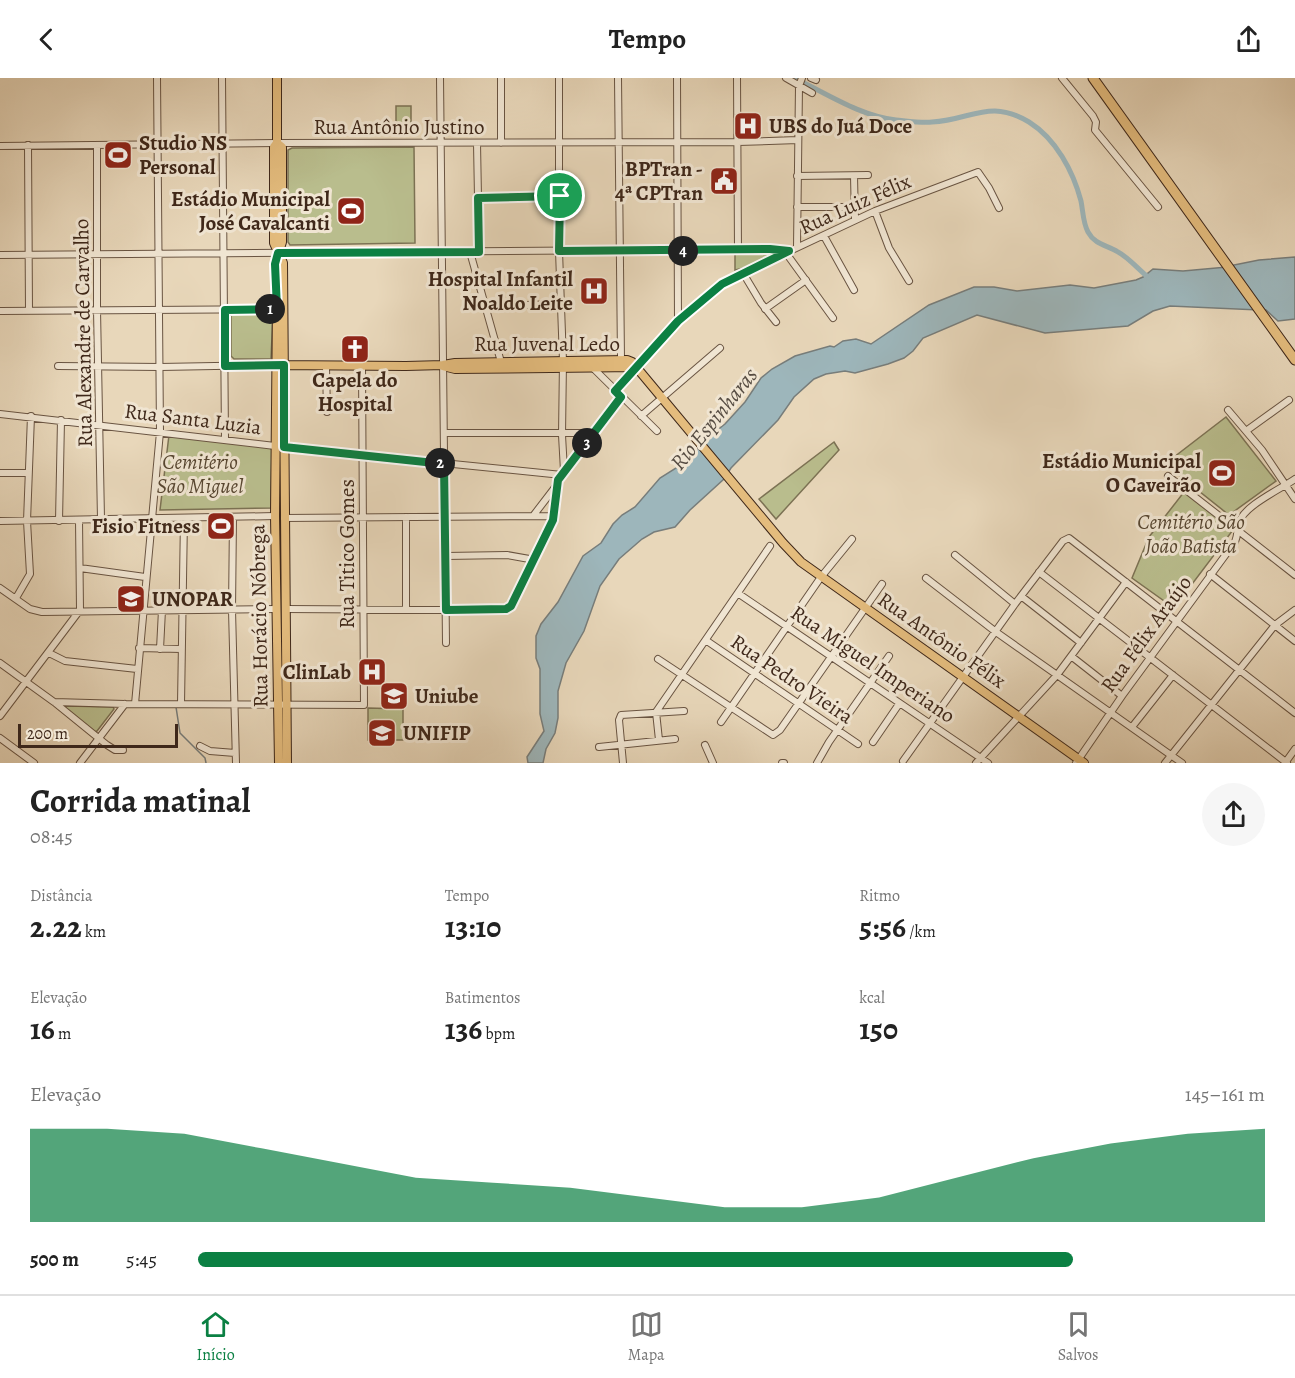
<!DOCTYPE html>
<html lang="pt">
<meta charset="utf-8">
<style>
:root{--surface:#fff;--page:#f6f6f6;--text:#222;--muted:#767676;--line:#e0e0e0;--accent:#0b8043}
body{margin:0;font-family:Alegreya,serif;background:var(--page);color:var(--text);height:100vh;display:flex;flex-direction:column;font-size:22px;white-space:nowrap}
*{box-sizing:border-box;margin:0}
p{font-size:20px;color:var(--muted)}
.icon{flex:none;width:33px;height:33px;fill:none;stroke:currentColor;stroke-width:2;stroke-linecap:round;stroke-linejoin:round}
.map{position:relative;height:685px;overflow:hidden}
.sheet{display:flex;flex-direction:column;background:var(--surface);flex:1}
.sheet>*{flex:none}
.scale{position:absolute;left:18px;bottom:15px;width:160px;box-sizing:border-box;padding-left:6px;border:3px solid #3f281a;border-top:0;font-size:16px;line-height:21px;white-space:nowrap;color:#3f281a;-webkit-text-stroke:4px #f0e5d2;paint-order:stroke}
.pin{position:absolute;display:grid;place-items:center;width:51px;height:51px;color:#fff;margin:-26px;border:3px solid #fff;border-radius:50%;box-shadow:0 2px 6px #0007}
.km{position:absolute;width:30px;height:30px;margin:-15px;border-radius:50%;background:#222;color:#fff;font-size:16px;line-height:30px;text-align:center}
.round{display:grid;place-items:center;flex:none;width:63px;height:63px;border-radius:32px;background:var(--page)}
.headline{display:flex;align-items:center;justify-content:space-between;height:102px;padding:0 30px}
h1{font-size:33px;font-weight:700;line-height:45px}
.metrics{display:grid;grid-template-columns:repeat(3,1fr);gap:9px;height:102px;padding:6px 30px}
.metrics div{display:grid;align-content:center}
.metrics b{font-size:30px;font-weight:700}
.metrics small{font-size:16px;font-weight:400}
.metrics p{font-size:16px}
.chart{height:168px;padding:12px 30px}
.chart p{display:flex;justify-content:space-between}
.chart svg{width:100%;height:108px;margin-top:6px;fill:var(--accent);opacity:.7}
ul{padding:0 30px;list-style:none;font-size:20px}
li{display:grid;grid-template-columns:96px 72px 1fr;align-items:center;height:45px}
li i{height:15px;border-radius:8px;background:var(--accent)}
header{display:flex;justify-content:space-between;align-items:center;height:78px;padding:0 30px;background:var(--surface);font-size:27px;font-weight:700}
.menu{display:flex;justify-content:space-around;align-items:center;height:84px;border-top:2px solid var(--line);background:var(--surface);font-size:16px;color:var(--muted)}
.menu a{display:grid;justify-items:center;gap:3px}
.menu .current{color:var(--accent)}
.map>svg:first-child{display:block}
</style>
<header><svg class="icon" aria-label="back" viewBox="0 0 24 24"><path d="M15 5l-7 7 7 7"/></svg>Tempo<svg class="icon" aria-label="share" viewBox="0 0 24 24"><path d="M12 15V3M7 8l5-5 5 5M5 13v7h14v-7"/></svg></header>
<div class="map">
<svg width="1295" height="685" viewBox="0 0 1295 685">
<rect width="100%" height="100%" fill="#e8d7ba"/>
<filter id="stains"><feTurbulence type="fractalNoise" baseFrequency=".00333" numOctaves="4"/><feColorMatrix values="0 0 0 0 .2 0 0 0 0 .09 0 0 0 0 .02 0 0 0 .5 -.17"/></filter>
<radialGradient id="worn" r=".72"><stop offset=".6" stop-color="#630" stop-opacity="0"/><stop offset="1" stop-color="#630" stop-opacity=".3"/></radialGradient>
<!-- green -->
<path fill="#b9bd8d" stroke="#7c7254" stroke-width="1.5" d="M 396,28 L 411,28 L 411,54 L 396,54 Z
M 414,69 L 415,165 L 290,167 L 288,164 L 288,72 L 292,70 Z
M 774,174 L 774,176 L 744,190 L 735,192 L 735,175 Z
M 271,233 L 273,235 L 271,281 L 234,281 L 231,278 L 231,234 Z
M 1226,339 L 1276,403 L 1229,437 L 1165,386 Z
M 169,357 L 272,369 L 271,430 L 160,432 Z
M 834,364 L 839,372 L 776,441 L 759,421 Z
M 1184,414 L 1233,452 L 1174,530 L 1132,500 L 1149,459 Z
M 66,628 L 113,629 L 114,631 L 97,653 L 94,654 L 65,631 Z
M 368,630 L 403,631 L 403,662 L 368,662 Z"/>
<!-- water -->
<path fill="#9db6bb" stroke="#777d7b" stroke-width="1.5" d="M 1295,179 L 1295,241 L 1278,243 L 1266,232 L 1260,231 L 1229,188 L 1259,182 Z
M 1227,189 L 1258,232 L 1170,228 L 1153,233 L 1128,248 L 1045,255 L 977,237 L 923,260 L 913,273 L 904,280 L 888,286 L 855,295 L 845,293 L 826,296 L 814,301 L 794,319 L 778,342 L 731,390 L 724,401 L 690,432 L 675,449 L 654,454 L 642,461 L 619,481 L 600,508 L 584,553 L 566,585 L 558,613 L 558,640 L 555,655 L 546,671 L 543,685 L 528,685 L 527,679 L 544,653 L 540,636 L 540,591 L 536,580 L 536,558 L 541,546 L 558,524 L 583,478 L 601,465 L 613,446 L 622,437 L 635,429 L 660,400 L 692,380 L 702,364 L 725,346 L 745,324 L 761,300 L 772,291 L 795,278 L 830,268 L 834,269 L 843,263 L 856,261 L 871,266 L 929,227 L 974,209 L 994,209 L 1017,213 L 1070,207 L 1094,210 L 1136,202 L 1143,199 L 1153,191 L 1183,193 Z"/>
<g fill="none" stroke-linecap="round" stroke-linejoin="round">
<!-- stream -->
<path stroke="#777d7b" stroke-width="1.5" d="M 176,629 L 180,655 L 205,680 L 206,685"/>
<!-- canal -->
<path stroke="#9db6bb" stroke-width="5" d="M 794,0 C 826,15 860,38 896,42 C 907,43 921,45 932,44 C 972,42 989,20 1029,44 C 1056,61 1073,93 1081,123 C 1083,133 1083,145 1088,154 C 1095,167 1107,167 1118,174 C 1128,179 1139,192 1149,200"/>
<!-- minor casing -->
<g stroke="#695442" stroke-width="8">
<path id="minor" d="M 222,0 L 225,361
M 440,0 L 446,565
M 501,0 L 501,65
M 559,0 L 559,173 L 563,283 L 562,357 L 564,393
M 618,0 L 621,281
M 677,0 L 678,243
M 737,0 L 738,172
M 786,0 L 812,15
M 811,0 L 816,2
M 1062,0 L 1093,38 L 1096,44 L 1095,52 L 1158,129
M 477,65 L 479,174
M 28,67 L 29,233
M 0,68 L 277,65 L 738,64 L 798,62
M 97,68 L 97,232 L 101,441
M 797,98 L 868,97
M 854,98 L 855,142
M 478,120 L 560,118
M 797,129 L 855,129
M 875,133 L 889,170 L 909,203
M 824,158 L 854,212
M 797,169 L 799,8 L 802,0
M 470,174 L 501,284
M 786,175 L 833,240
M 0,177 L 769,171 L 789,173
M 743,195 L 761,225 L 776,244
M 487,228 L 561,226
M 765,231 L 806,202
M 0,233 L 277,231
M 58,288 L 160,289 L 275,287
M 326,289 L 327,334
M 593,290 L 657,353
M 615,313 L 678,243 L 726,203 L 875,133 L 978,94 L 989,110 L 999,130
M 1228,332 L 1262,372 L 1295,421
M 0,336 L 275,368
M 641,338 L 720,270
M 1246,353 L 1289,322
M 444,355 L 594,355
M 284,369 L 562,397
M 0,395 L 28,395
M 1168,398 L 1295,497
M 533,438 L 556,408
M 233,439 L 232,532 L 236,685
M 406,439 L 406,531
M 284,440 L 554,438
M 0,443 L 275,438
M 59,443 L 61,342
M 955,477 L 1015,526
M 446,478 L 507,477 L 535,482
M 80,490 L 145,499
M 1039,494 L 1287,685
M 1210,496 L 1295,563
M 926,500 L 996,554 L 1182,685
M 0,510 L 30,531 L 42,534 L 277,531
M 739,516 L 988,685
M 1021,518 L 1081,565
M 16,520 L 30,496 L 27,443 L 31,338
M 286,531 L 446,532 L 509,530 L 521,509 L 553,442 L 558,402 L 621,319
M 707,563 L 858,666
M 139,570 L 181,571
M 160,571 L 162,532
M 49,575 L 65,583 L 137,591
M 1071,578 L 1122,618
M 658,581 L 773,657 L 780,652 L 882,506
M 0,585 L 54,624 L 107,667 L 115,672 L 123,672
M 54,624 L 125,626 L 364,627 L 362,288
M 135,626 L 160,354 L 157,0
M 181,626 L 184,440
M 0,638 L 80,532 L 79,442
M 721,644 L 821,499 L 852,461
M 1132,649 L 1173,597
M 0,660 L 34,685
M 659,662 L 656,634 L 770,468
M 873,664 L 899,626
M 705,667 L 713,685
M 200,668 L 210,673 L 235,675
M 599,669 L 675,661
M 903,683 L 1015,526 L 1063,463 L 1069,460 L 1295,635
M 80,685 L 125,626
M 623,685 L 619,642 L 621,637 L 684,633
M 782,685 L 784,685
M 817,685 L 829,664 L 889,578
M 976,685 L 1057,597 L 1126,504
M 1076,685 L 1122,618 L 1235,464 C 1238,457 1237,451 1239,445 C 1243,428 1281,411 1295,401
M 1165,685 L 1275,547 L 1295,532
M 1285,685 L 1295,671"/>
</g>
<!-- major casing -->
<g stroke="#3f281a" stroke-width="10">
<path id="major" d="M 277,0 L 277,65 L 274,69 L 274,165 L 283,185 L 287,685
M 277,65 L 282,69 L 282,164 L 275,186 L 277,225 L 275,438 L 279,685
M 275,287 L 406,288 L 443,287 L 455,285 L 627,282 L 632,284 L 783,465 L 801,484 L 1084,685
M 443,288 L 455,291 L 636,289"/>
</g>
<!-- highway casing -->
<g stroke="#3f281a" stroke-width="11">
<path id="highway" d="M 1093,0 L 1295,282"/>
</g>
<!-- minor -->
<use href="#minor" stroke="#f0e5d2" stroke-width="6"/>
<!-- major -->
<use href="#major" stroke="#e4bc7d" stroke-width="8"/>
<!-- highway -->
<use href="#highway" stroke="#e4bc7d" stroke-width="9"/>
</g>
<g fill="none" stroke-linecap="round" stroke-linejoin="round">
<!-- route casing -->
<g stroke="#fff" stroke-width="12">
<path id="route" d="M 560,118 L 559,173 L 770,171 L 789,173 L 722,206 L 678,243 L 615,313 L 621,319 L 558,402 L 553,442 L 511,528 L 506,531 L 446,532 L 444,386 L 284,369 L 284,287 L 225,288 L 225,232 L 277,231 L 275,186 L 278,175 L 479,174 L 478,120 Z"/>
</g>
<!-- route -->
<use href="#route" stroke="#0b8043" stroke-width="8"/>
</g>
<!-- icons -->
<defs>
<g id="hospital-square" transform="scale(1.5)"><rect x="-9" y="-9" width="18" height="18" rx="4" fill="#8f2418" stroke="#f0e5d2"/><path d="M-5-5h3v3.5h4V-5h3V5h-3V1.5h-4V5h-3Z" fill="#fff"/></g>
<g id="stadium-square" transform="scale(1.5)"><rect x="-9" y="-9" width="18" height="18" rx="4" fill="#8f2418" stroke="#f0e5d2"/><path d="M0-5a6.5 5 0 1 0 0 10a6.5 5 0 1 0 0-10ZM-3.5-1.8h7v3.6h-7Z" fill="#fff"/></g>
<g id="civic-square" transform="scale(1.5)"><rect x="-9" y="-9" width="18" height="18" rx="4" fill="#8f2418" stroke="#f0e5d2"/><path d="M-.6-6.5H3V-4.5H.6V-3L4-1V1h2V6H-6V1h2V-1L-.6-3ZM-1.2 2.5V6h2.4V2.5Z" fill="#fff"/></g>
<g id="church-square" transform="scale(1.5)"><rect x="-9" y="-9" width="18" height="18" rx="4" fill="#8f2418" stroke="#f0e5d2"/><path d="M-1.2-6h2.4v3.5h3.3v2.4h-3.3V6h-2.4V-.1h-3.3v-2.4h3.3Z" fill="#fff"/></g>
<g id="university-square" transform="scale(1.5)"><rect x="-9" y="-9" width="18" height="18" rx="4" fill="#8f2418" stroke="#f0e5d2"/><path d="M0-5L7-2L0 1L-7-2ZM-4 1L0 2.5L4 1V4Q0 6-4 4Z" fill="#fff"/></g>
</defs>
<g fill-rule="evenodd">
<use href="#hospital-square" x="748" y="48"/>
<use href="#stadium-square" x="118" y="77"/>
<use href="#civic-square" x="724" y="103"/>
<use href="#stadium-square" x="351" y="133"/>
<use href="#hospital-square" x="594" y="213"/>
<use href="#church-square" x="355" y="271"/>
<use href="#stadium-square" x="1222" y="395"/>
<use href="#stadium-square" x="221" y="448"/>
<use href="#university-square" x="131" y="521"/>
<use href="#hospital-square" x="372" y="594"/>
<use href="#university-square" x="394" y="618"/>
<use href="#university-square" x="382" y="655"/>
</g>
<g text-anchor="middle" dominant-baseline="central" stroke-width="6" stroke-linejoin="round" paint-order="stroke">
<!-- poi labels -->
<g font-size="21" font-weight="bold" fill="#3f281a" stroke="#f0e5d2" text-anchor="end">
<text x="769" y="48" text-anchor="start">UBS do Juá Doce</text>
<text x="139" y="65" text-anchor="start">Studio NS<tspan x="139" dy="24">Personal</tspan></text>
<text x="703" y="91">BPTran -<tspan x="703" dy="24">4ª CPTran</tspan></text>
<text x="330" y="121">Estádio Municipal<tspan x="330" dy="24">José Cavalcanti</tspan></text>
<text x="573" y="201">Hospital Infantil<tspan x="573" dy="24">Noaldo Leite</tspan></text>
<text x="355" y="302" text-anchor="middle">Capela do<tspan x="355" dy="24">Hospital</tspan></text>
<text x="1201" y="383">Estádio Municipal<tspan x="1201" dy="24">O Caveirão</tspan></text>
<text x="200" y="448">Fisio Fitness</text>
<text x="152" y="521" text-anchor="start">UNOPAR</text>
<text x="351" y="594">ClinLab</text>
<text x="415" y="618" text-anchor="start">Uniube</text>
<text x="403" y="655" text-anchor="start">UNIFIP</text>
</g>
<!-- street labels -->
<g font-size="21" fill="#3f281a" stroke="#f0e5d2">
<text x="399" y="49">Rua Antônio Justino</text>
<text transform="translate(855 126) rotate(-24)">Rua Luiz Félix</text>
<text transform="translate(83 255) rotate(-91)">Rua Alexandre de Carvalho</text>
<text x="547" y="266">Rua Juvenal Ledo</text>
<text transform="translate(193 341) rotate(7)">Rua Santa Luzia</text>
<text transform="translate(347 476) rotate(-90)">Rua Titico Gomes</text>
<text transform="translate(259 538) rotate(-91)">Rua Horácio Nóbrega</text>
<text transform="translate(1146 556) rotate(-54)">Rua Félix Araújo</text>
<text transform="translate(942 562) rotate(35)">Rua Antônio Félix</text>
<text transform="translate(873 586) rotate(34)">Rua Miguel Imperiano</text>
<text transform="translate(792 601) rotate(34)">Rua Pedro Vieira</text>
</g>
<!-- park labels -->
<g font-size="21" font-style="italic" fill="#574631" stroke="#f0e5d2">
<text x="200" y="384">Cemitério<tspan x="200" dy="24">São Miguel</tspan></text>
<text x="1191" y="444">Cemitério São<tspan x="1191" dy="24">João Batista</tspan></text>
</g>
<!-- water labels -->
<g font-size="22" font-style="italic" fill="#564c42" stroke="#f0e5d2">
<text transform="translate(714 341) rotate(-51)">Rio Espinharas</text>
</g>
</g>
<rect width="100%" height="100%" filter="url(#stains)"/>
<rect width="100%" height="100%" fill="url(#worn)"/>
</svg>
<div class="scale">200 m</div>
<div class="pin" style="left:560px;top:118px;background:#1e9e55"><svg class="icon" aria-label="arrive" viewBox="0 0 24 24"><path d="M6 21V4h12l-3 4 3 4H6"/></svg></div>
<b class="km" style="left:270px;top:231px">1</b>
<b class="km" style="left:440px;top:385px">2</b>
<b class="km" style="left:587px;top:365px">3</b>
<b class="km" style="left:683px;top:173px">4</b>
</div>
<section class="sheet">
<div class="headline"><div><h1>Corrida matinal</h1><p>08:45</p></div><a class="round"><svg class="icon" aria-label="share" viewBox="0 0 24 24"><path d="M12 15V3M7 8l5-5 5 5M5 13v7h14v-7"/></svg></a></div>
<div class="metrics">
<div><p>Distância</p><b>2.22<small> km</small></b></div>
<div><p>Tempo</p><b>13:10</b></div>
<div><p>Ritmo</p><b>5:56<small> /km</small></b></div>
</div>
<div class="metrics">
<div><p>Elevação</p><b>16<small> m</small></b></div>
<div><p>Batimentos</p><b>136<small> bpm</small></b></div>
<div><p>kcal</p><b>150</b></div>
</div>
<div class="chart"><p><span>Elevação</span>145–161 m</p>
<svg viewBox="0 0 160 44" preserveAspectRatio="none"><path d="M0 44V6L10 6L20 8L30 14L40 20L50 26L60 28L70 30L80 34L90 38L100 38L110 34L120 26L130 18L140 12L150 8L160 6V44z"/></svg>
</div>
<ul>
<li><b>500 m</b>5:45<i style="width:82%"></i></li>
</ul>
</section>
<nav class="menu">
<a class="current"><svg class="icon" aria-label="home" viewBox="0 0 24 24"><path d="M3 11l9-7 9 7M6 9v11h12V9"/></svg>Início</a>
<a><svg class="icon" aria-label="map" viewBox="0 0 24 24"><path d="M3 6l6-2 6 2 6-2v14l-6 2-6-2-6 2zM9 4v14M15 6v14"/></svg>Mapa</a>
<a><svg class="icon" aria-label="saved" viewBox="0 0 24 24"><path d="M7 4h10v16l-5-4-5 4z"/></svg>Salvos</a>
</nav>
